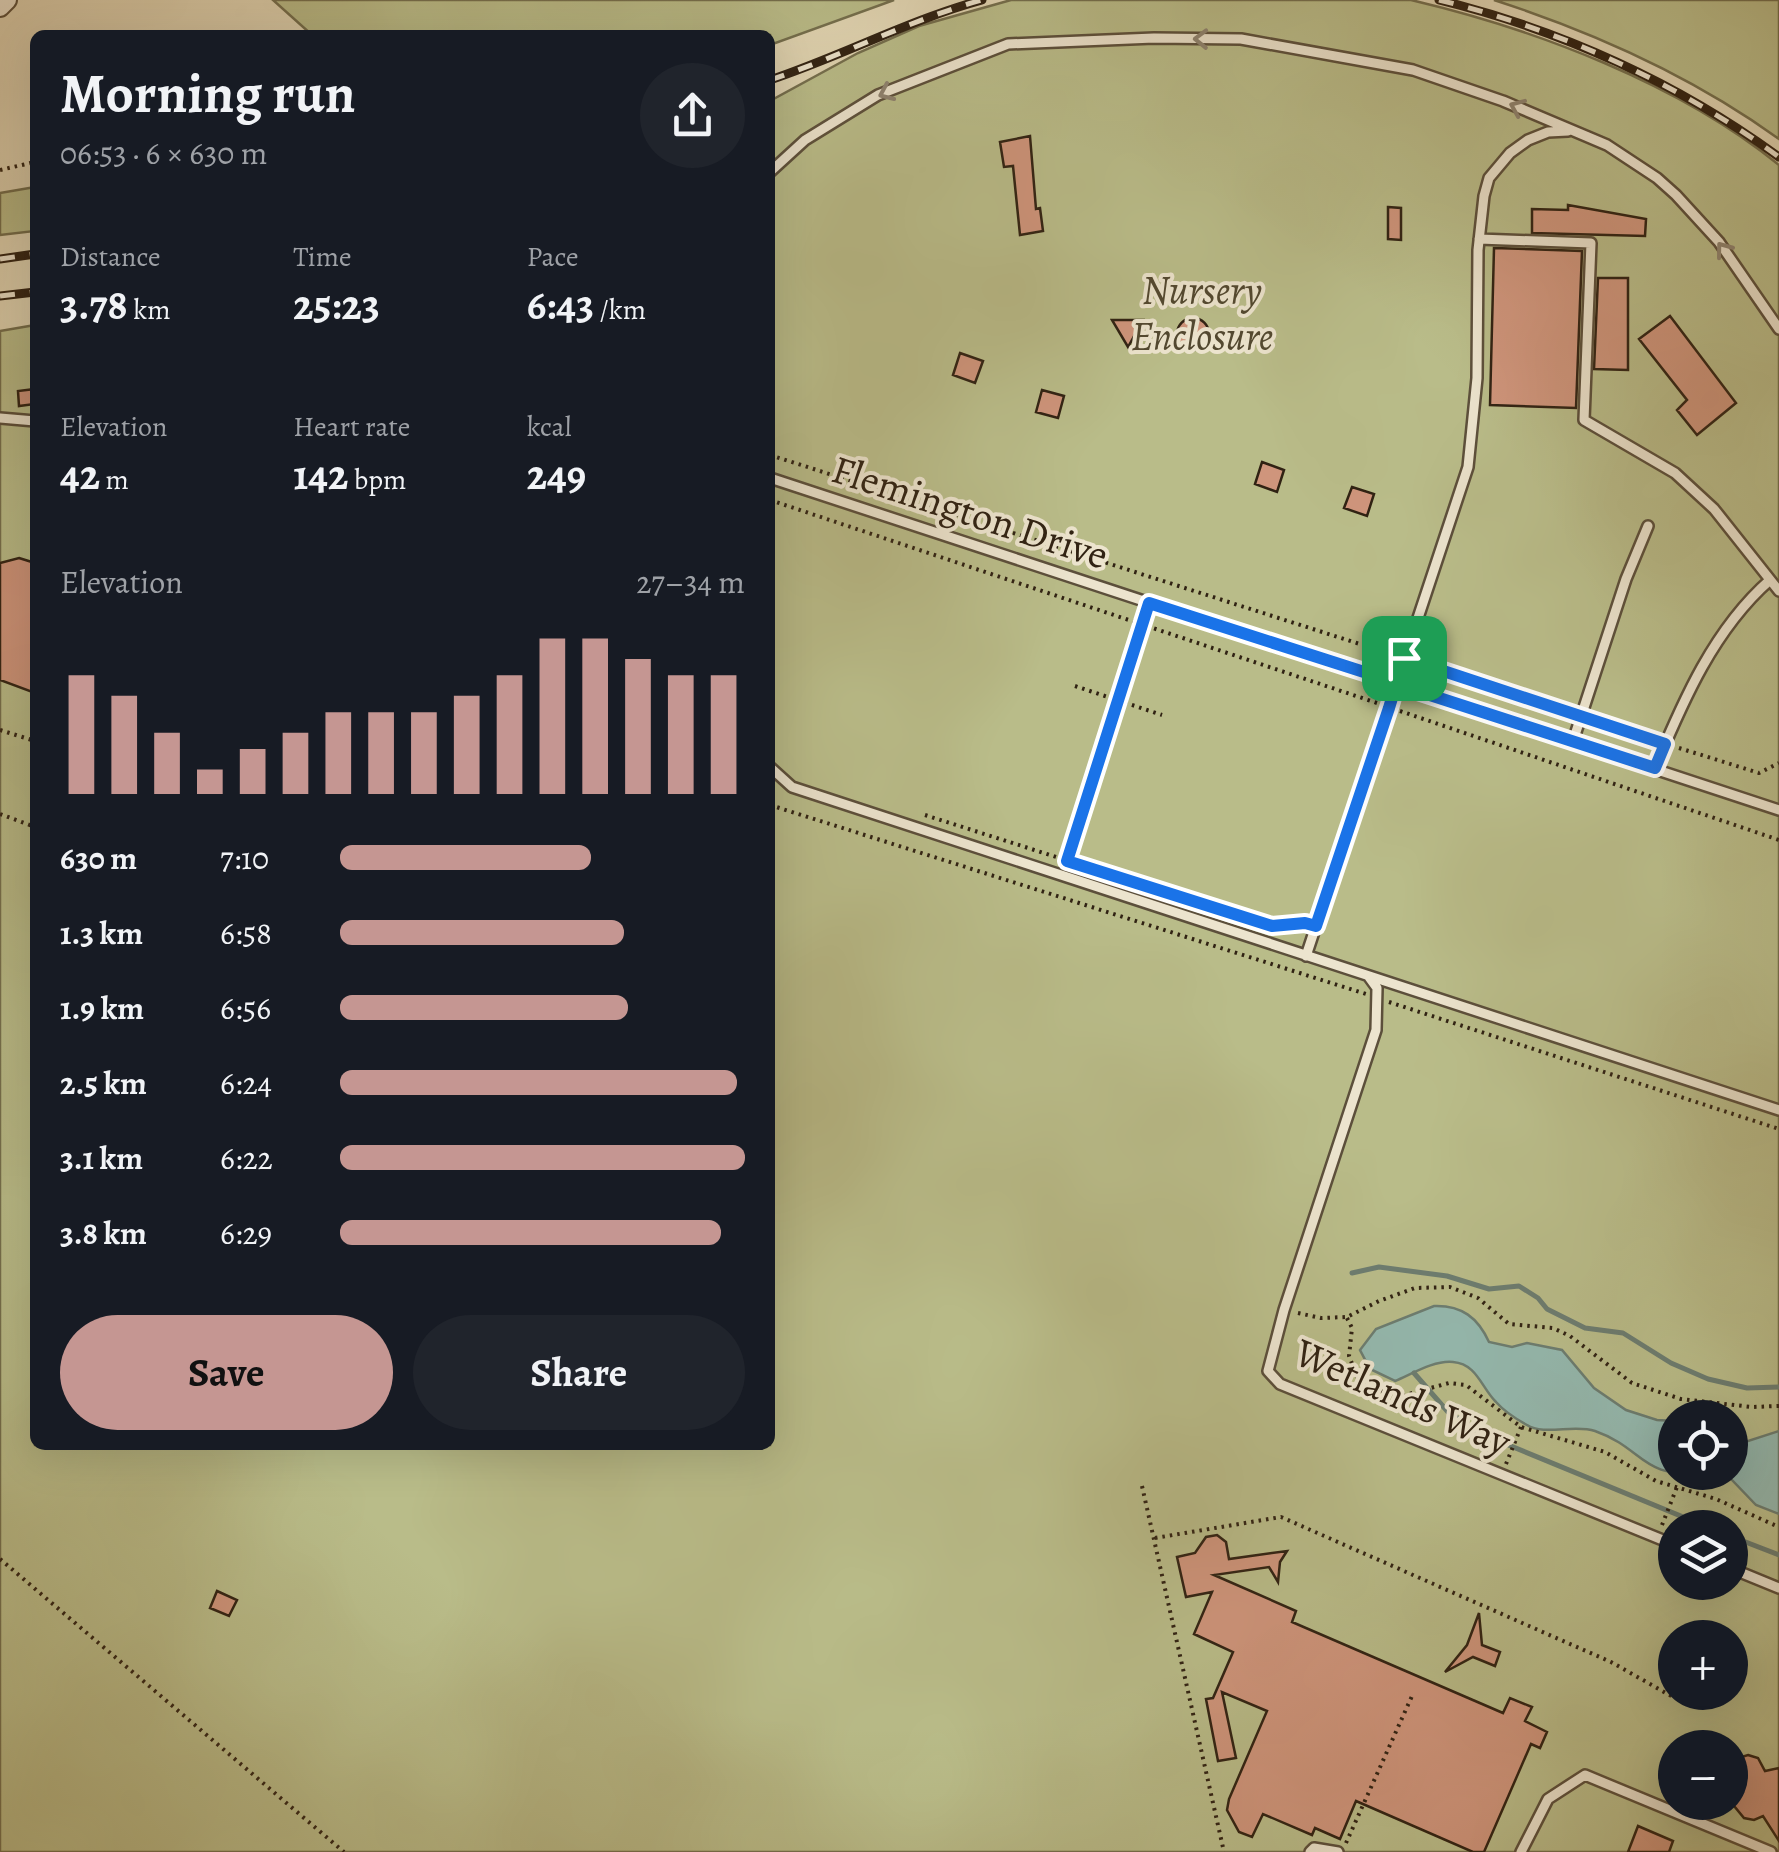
<!DOCTYPE html>
<meta charset="utf-8">
<style>
:root{--surface:#171b24;--page:#20242c;--text:#f1f3f6;--muted:#9ea1a6;--accent:#c59692}
body{margin:0;font-family:Alegreya,serif;background:var(--page);color:var(--text);height:100vh;display:flex;flex-direction:column;font-size:38px;white-space:nowrap}
*{box-sizing:border-box;margin:0}
p{font-size:32px;color:var(--muted)}
.icon{flex:none;width:55px;height:55px;fill:none;stroke:currentColor;stroke-width:2;stroke-linecap:round;stroke-linejoin:round}
.map{position:relative;flex:1;overflow:hidden}
.side{position:absolute;left:30px;top:30px;width:745px;height:1420px;display:flex;flex-direction:column;background:var(--surface);border-radius:15px;box-shadow:0 10px 40px #0002}
.side>*{flex:none}
.buttons{position:absolute;left:1658px;top:1400px;display:grid;gap:20px}
.buttons a{display:grid;place-items:center;width:90px;height:90px;border-radius:50%;background:var(--surface);box-shadow:0 10px 40px #0002;font-size:50px}
.pin{position:absolute;display:grid;place-items:center;width:85px;height:85px;color:#fff;margin:-42px;border-radius:20px;box-shadow:0 5px 15px #0006}
.round{display:grid;place-items:center;flex:none;width:105px;height:105px;border-radius:52px;background:var(--page)}
.head{display:flex;align-items:center;justify-content:space-between;height:170px;padding:0 30px}
h1{font-size:55px;font-weight:700;line-height:75px}
.metrics{display:grid;grid-template-columns:repeat(3,1fr);gap:15px;height:170px;padding:10px 30px}
.metrics div{display:grid;align-content:center}
.metrics b{font-size:42px;font-weight:700}
.metrics small{font-size:28px;font-weight:400}
.metrics p{font-size:28px}
.chart{height:280px;padding:20px 30px}
.chart p{display:flex;justify-content:space-between}
.chart svg{width:100%;height:180px;margin-top:10px;stroke:var(--accent);stroke-width:6}
.primary-button{display:flex;gap:20px;margin-top:auto;padding:20px 30px}
.primary-button a{flex:1;height:115px;border-radius:60px;background:var(--accent);color:#111;font-size:40px;font-weight:700;line-height:115px;text-align:center}
.primary-button a+a{background:var(--page);color:var(--text)}
ul{padding:0 30px;list-style:none;font-size:32px}
li{display:grid;grid-template-columns:160px 120px 1fr;align-items:center;height:75px}
li i{height:25px;border-radius:12px;background:var(--accent)}
.map>svg:first-child{display:block}
</style>
<div class="map">
<svg width="1779" height="1852" viewBox="0 0 1779 1852">
<rect width="100%" height="100%" fill="#e1d6b4"/>
<filter id="stains"><feTurbulence type="fractalNoise" baseFrequency=".002" numOctaves="4"/><feColorMatrix values="0 0 0 0 .2 0 0 0 0 .09 0 0 0 0 .02 0 0 0 .5 -.17"/></filter>
<radialGradient id="worn" r=".72"><stop offset=".6" stop-color="#630" stop-opacity="0"/><stop offset="1" stop-color="#630" stop-opacity=".3"/></radialGradient>
<!-- green -->
<path fill="#b9bc89" stroke="#746f4e" stroke-width="2.5" fill-rule="evenodd" d="M 273,0 L 894,0 L 770,45 L 770,35 L 312,35 Z
M 1011,0 L 1411,0 C 1535,29 1680,84 1779,165 L 1779,1852 L 0,1852 L 0,331 L 35,325 L 35,1445 L 770,1445 L 770,101 L 858,53 L 919,26 ZM 1675,1418 L 1730,1418 L 1730,1472 L 1675,1472 ZM 1675,1528 L 1730,1528 L 1730,1582 L 1675,1582 ZM 1675,1638 L 1730,1638 L 1730,1692 L 1675,1692 ZM 1675,1748 L 1730,1748 L 1730,1802 L 1675,1802 Z
M 1494,0 L 1779,0 L 1779,139 C 1692,76 1596,33 1494,0 Z
M 35,187 L 35,231 L 0,235 L 0,193 Z"/>
<!-- water -->
<path fill="#94b9af" stroke="#6c7d71" stroke-width="2.5" d="M 1434,1306 C 1462,1305 1478,1318 1489,1342 L 1512,1347 L 1527,1343 L 1562,1350 L 1594,1388 L 1626,1410 L 1657,1420 L 1675,1421 L 1675,1472 L 1706,1473 C 1639,1479 1646,1449 1595,1431 C 1574,1424 1544,1436 1527,1425 C 1516,1419 1504,1411 1496,1402 C 1481,1387 1477,1364 1453,1362 C 1434,1360 1412,1374 1395,1381 L 1370,1369 L 1360,1350 L 1376,1329 Z
M 1779,1431 L 1779,1514 L 1756,1505 L 1731,1479 L 1718,1473 L 1730,1472 L 1730,1440 L 1742,1443 Z"/>
<g fill="none" stroke-linecap="round" stroke-linejoin="round">
<!-- stream -->
<path stroke="#6c7d71" stroke-width="5" d="M 1352,1273 L 1379,1267 L 1447,1276 L 1489,1289 L 1519,1286 L 1538,1298 L 1547,1309 L 1585,1328 L 1623,1333 L 1671,1363 L 1708,1379 L 1747,1388 L 1779,1387
M 1414,1373 L 1448,1412 L 1484,1435 L 1710,1528
M 1730,1536 L 1779,1555"/>
</g>
<!-- building -->
<path fill="#cf957c" stroke="#302213" stroke-width="2.5" d="M 1030,136 L 1036,209 L 1040,208 L 1043,231 L 1020,235 L 1013,166 L 1004,167 L 1000,142 Z
M 1568,205 L 1646,219 L 1645,236 L 1532,233 L 1532,209 L 1568,210 Z
M 1388,207 L 1401,208 L 1401,240 L 1388,239 Z
M 1494,248 L 1582,251 L 1576,408 L 1490,405 Z
M 1598,278 L 1628,278 L 1628,370 L 1594,369 Z
M 1670,316 L 1736,403 L 1697,435 L 1677,410 L 1687,400 L 1639,339 Z
M1177 334a16 16 0 1 1 32 0a16 16 0 1 1-32 0Z
M 1112,320 L 1143,320 L 1128,347 Z
M 960,353 L 983,361 L 975,383 L 953,375 Z
M 35,389 L 35,404 L 19,406 L 18,391 Z
M 1042,390 L 1064,396 L 1058,418 L 1036,412 Z
M 1262,462 L 1284,470 L 1277,492 L 1255,484 Z
M 1352,487 L 1374,494 L 1367,516 L 1344,508 Z
M 19,558 L 35,563 L 35,693 L 0,680 L 0,563 Z
M 1217,1535 L 1226,1542 L 1229,1559 L 1287,1551 L 1280,1562 L 1278,1582 L 1269,1567 L 1214,1575 L 1296,1611 L 1292,1622 L 1503,1713 L 1510,1698 L 1532,1707 L 1525,1721 L 1547,1732 L 1540,1748 L 1531,1744 L 1484,1852 L 1473,1852 L 1356,1801 L 1340,1839 L 1315,1828 L 1312,1835 L 1263,1814 L 1252,1837 L 1239,1832 L 1227,1810 L 1229,1799 L 1267,1711 L 1222,1692 L 1236,1758 L 1218,1761 L 1206,1699 L 1213,1698 L 1233,1652 L 1194,1634 L 1212,1592 L 1186,1597 L 1177,1557 L 1195,1553 L 1206,1537 Z
M 217,1591 L 237,1600 L 229,1616 L 210,1608 Z
M 1479,1613 L 1482,1645 L 1500,1652 L 1495,1666 L 1473,1657 L 1445,1672 L 1467,1645 Z
M 1748,1755 L 1758,1758 L 1765,1771 L 1779,1768 L 1779,1841 L 1763,1816 L 1754,1820 L 1744,1818 L 1730,1801 L 1730,1774 L 1738,1758 Z
M 1638,1826 L 1673,1841 L 1669,1852 L 1628,1852 Z"/>
<g fill="none" stroke-linecap="round" stroke-linejoin="round">
<!-- service casing -->
<g stroke="#5c4f3b" stroke-width="14">
<path id="service" d="M 770,172 L 805,140 L 878,95 L 1008,44 L 1154,38 L 1241,39 L 1413,70 L 1503,101 L 1607,145 L 1657,178 L 1676,195 L 1719,242 L 1779,329
M 1479,239 L 1591,243 L 1584,420 L 1675,473 L 1714,509 L 1779,591
M 0,418 L 35,421
M 770,478 L 1779,810
M 1573,741 L 1626,579 L 1648,526
M 770,767 L 792,787 L 1779,1110
M 1655,768 C 1683,701 1714,629 1770,580
M 1306,956 L 1468,467 L 1477,378 L 1478,250 L 1484,196 L 1489,178 L 1510,153 L 1528,140 L 1548,132 L 1568,131
M 1369,977 L 1377,988 L 1376,1030 L 1284,1310 L 1268,1371 L 1280,1384 L 1675,1545
M 1730,1568 L 1779,1588
M 1310,1852 L 1314,1848 L 1338,1852
M 1521,1852 L 1548,1799 L 1585,1775 L 1771,1852"/>
</g>
<!-- minor casing -->
<g stroke="#5c4f3b" stroke-width="22">
<path id="minor" d="M 0,7 L 7,0"/>
</g>
<!-- path -->
<path stroke="#302213" stroke-width="4" stroke-dasharray="2.5 5" stroke-linecap="butt" d="M 0,170 L 35,162
M 770,455 L 1394,655
M 770,500 L 1377,703
M 1417,662 L 1570,712
M 1075,686 L 1162,715
M 1400,711 L 1779,840
M 1593,720 L 1655,740
M 0,730 L 35,741
M 1679,748 L 1759,773 L 1779,763
M 770,805 L 1366,994
M 0,814 L 35,827
M 925,815 L 1272,926 L 1303,923
M 1067,861 L 1147,613
M 1389,1002 L 1779,1129
M 1298,1313 L 1321,1318 L 1347,1317 L 1379,1301 L 1415,1288 L 1450,1287 L 1478,1298 L 1509,1324 L 1553,1328 L 1570,1336 L 1632,1383 L 1681,1399 L 1752,1407 L 1779,1406
M 1347,1318 L 1352,1328 L 1349,1356 L 1358,1379 L 1377,1390 L 1401,1396 L 1449,1383 L 1466,1385 L 1521,1427 L 1605,1452 L 1656,1481 L 1716,1499 L 1779,1527
M 1506,1464 L 1521,1427
M 1142,1486 L 1224,1852
M 1662,1525 L 1677,1487
M 1155,1538 L 1281,1517 L 1611,1662 L 1673,1697
M 0,1559 L 344,1852
M 1346,1843 L 1412,1696"/>
<!-- service -->
<use href="#service" stroke="#ece4ce" stroke-width="9"/>
<!-- minor -->
<use href="#minor" stroke="#ece4ce" stroke-width="18"/>
<!-- rail casing -->
<g stroke="#302213" stroke-width="9">
<path id="rail" d="M 1439,0 C 1561,30 1678,83 1779,157
M 770,80 C 842,56 909,20 982,0
M 0,259 L 35,254
M 0,296 L 35,292"/>
</g>
<!-- rail -->
<use href="#rail" stroke="#ece4ce" stroke-width="5" stroke-dasharray="15" stroke-linecap="butt"/>
</g>
<!-- one-way arrows -->
<defs><path id="oneway-chevron" d="M-2-3.5L2.5 0L-2 3.5" fill="none" stroke-width="1.6" stroke-linecap="round" stroke-linejoin="round" transform="scale(2.5)"/></defs>
<g stroke="#8e8370">
<use href="#oneway-chevron" transform="translate(1201 39) rotate(-179)"/>
<use href="#oneway-chevron" transform="translate(886 93) rotate(156)"/>
<use href="#oneway-chevron" transform="translate(1517 107) rotate(-157)"/>
<use href="#oneway-chevron" transform="translate(1723 249) rotate(-127)"/>
</g>
<g fill="none" stroke-linecap="round" stroke-linejoin="round">
<!-- route casing -->
<g stroke="#fff" stroke-width="20">
<path id="route" d="M 1404,658 L 1389,708 L 1316,926 L 1305,923 L 1272,926 L 1067,861 L 1149,603 L 1364,672 L 1396,684 L 1655,768 L 1665,744 L 1404,658"/>
</g>
<!-- route -->
<use href="#route" stroke="#1a73e8" stroke-width="12"/>
</g>
<g text-anchor="middle" dominant-baseline="central" stroke-width="8" stroke-linejoin="round" paint-order="stroke">
<!-- park labels -->
<g font-size="40" font-style="italic" fill="#524830" stroke="#ece4ce">
<text x="1202" y="290">Nursery<tspan x="1202" dy="46">Enclosure</tspan></text>
</g>
<!-- street labels -->
<g font-size="40" fill="#302213" stroke="#ece4ce">
<text transform="translate(970 512) rotate(18)">Flemington Drive</text>
<text transform="translate(1403 1397) rotate(24)">Wetlands Way</text>
</g>
</g>
<rect width="100%" height="100%" filter="url(#stains)"/>
<rect width="100%" height="100%" fill="url(#worn)"/>
</svg>
<div class="buttons">
<a><svg class="icon" aria-label="locate" viewBox="0 0 24 24"><circle cx="12" cy="12" r="6"/><path d="M12 2v4M12 18v4M2 12h4M18 12h4"/></svg></a>
<a><svg class="icon" aria-label="layers" viewBox="0 0 24 24"><path d="M12 4l9 5-9 5-9-5zM3 14l9 5 9-5"/></svg></a>
<a>+</a>
<a>−</a>
</div>
<div class="pin" style="left:1404px;top:658px;background:#1e9e55"><svg class="icon" aria-label="arrive" viewBox="0 0 24 24"><path d="M6 21V4h12l-3 4 3 4H6"/></svg></div>
<section class="side">
<div class="head"><div><h1>Morning run</h1><p>06:53 · 6 × 630 m</p></div><a class="round"><svg class="icon" aria-label="share" viewBox="0 0 24 24"><path d="M12 15V3M7 8l5-5 5 5M5 13v7h14v-7"/></svg></a></div>
<div class="metrics">
<div><p>Distance</p><b>3.78<small> km</small></b></div>
<div><p>Time</p><b>25:23</b></div>
<div><p>Pace</p><b>6:43<small> /km</small></b></div>
</div>
<div class="metrics">
<div><p>Elevation</p><b>42<small> m</small></b></div>
<div><p>Heart rate</p><b>142<small> bpm</small></b></div>
<div><p>kcal</p><b>249</b></div>
</div>
<div class="chart"><p><span>Elevation</span>27–34 m</p>
<svg viewBox="0 0 160 44" preserveAspectRatio="none"><path d="M5 44V15M15 44V20M25 44V29M35 44V38M45 44V33M55 44V29M65 44V24M75 44V24M85 44V24M95 44V20M105 44V15M115 44V6M125 44V6M135 44V11M145 44V15M155 44V15"/></svg>
</div>
<ul>
<li><b>630 m</b>7:10<i style="width:62%"></i></li>
<li><b>1.3 km</b>6:58<i style="width:70%"></i></li>
<li><b>1.9 km</b>6:56<i style="width:71%"></i></li>
<li><b>2.5 km</b>6:24<i style="width:98%"></i></li>
<li><b>3.1 km</b>6:22<i style="width:100%"></i></li>
<li><b>3.8 km</b>6:29<i style="width:94%"></i></li>
</ul>
<div class="primary-button"><a>Save</a><a>Share</a></div>
</section>
</div>
